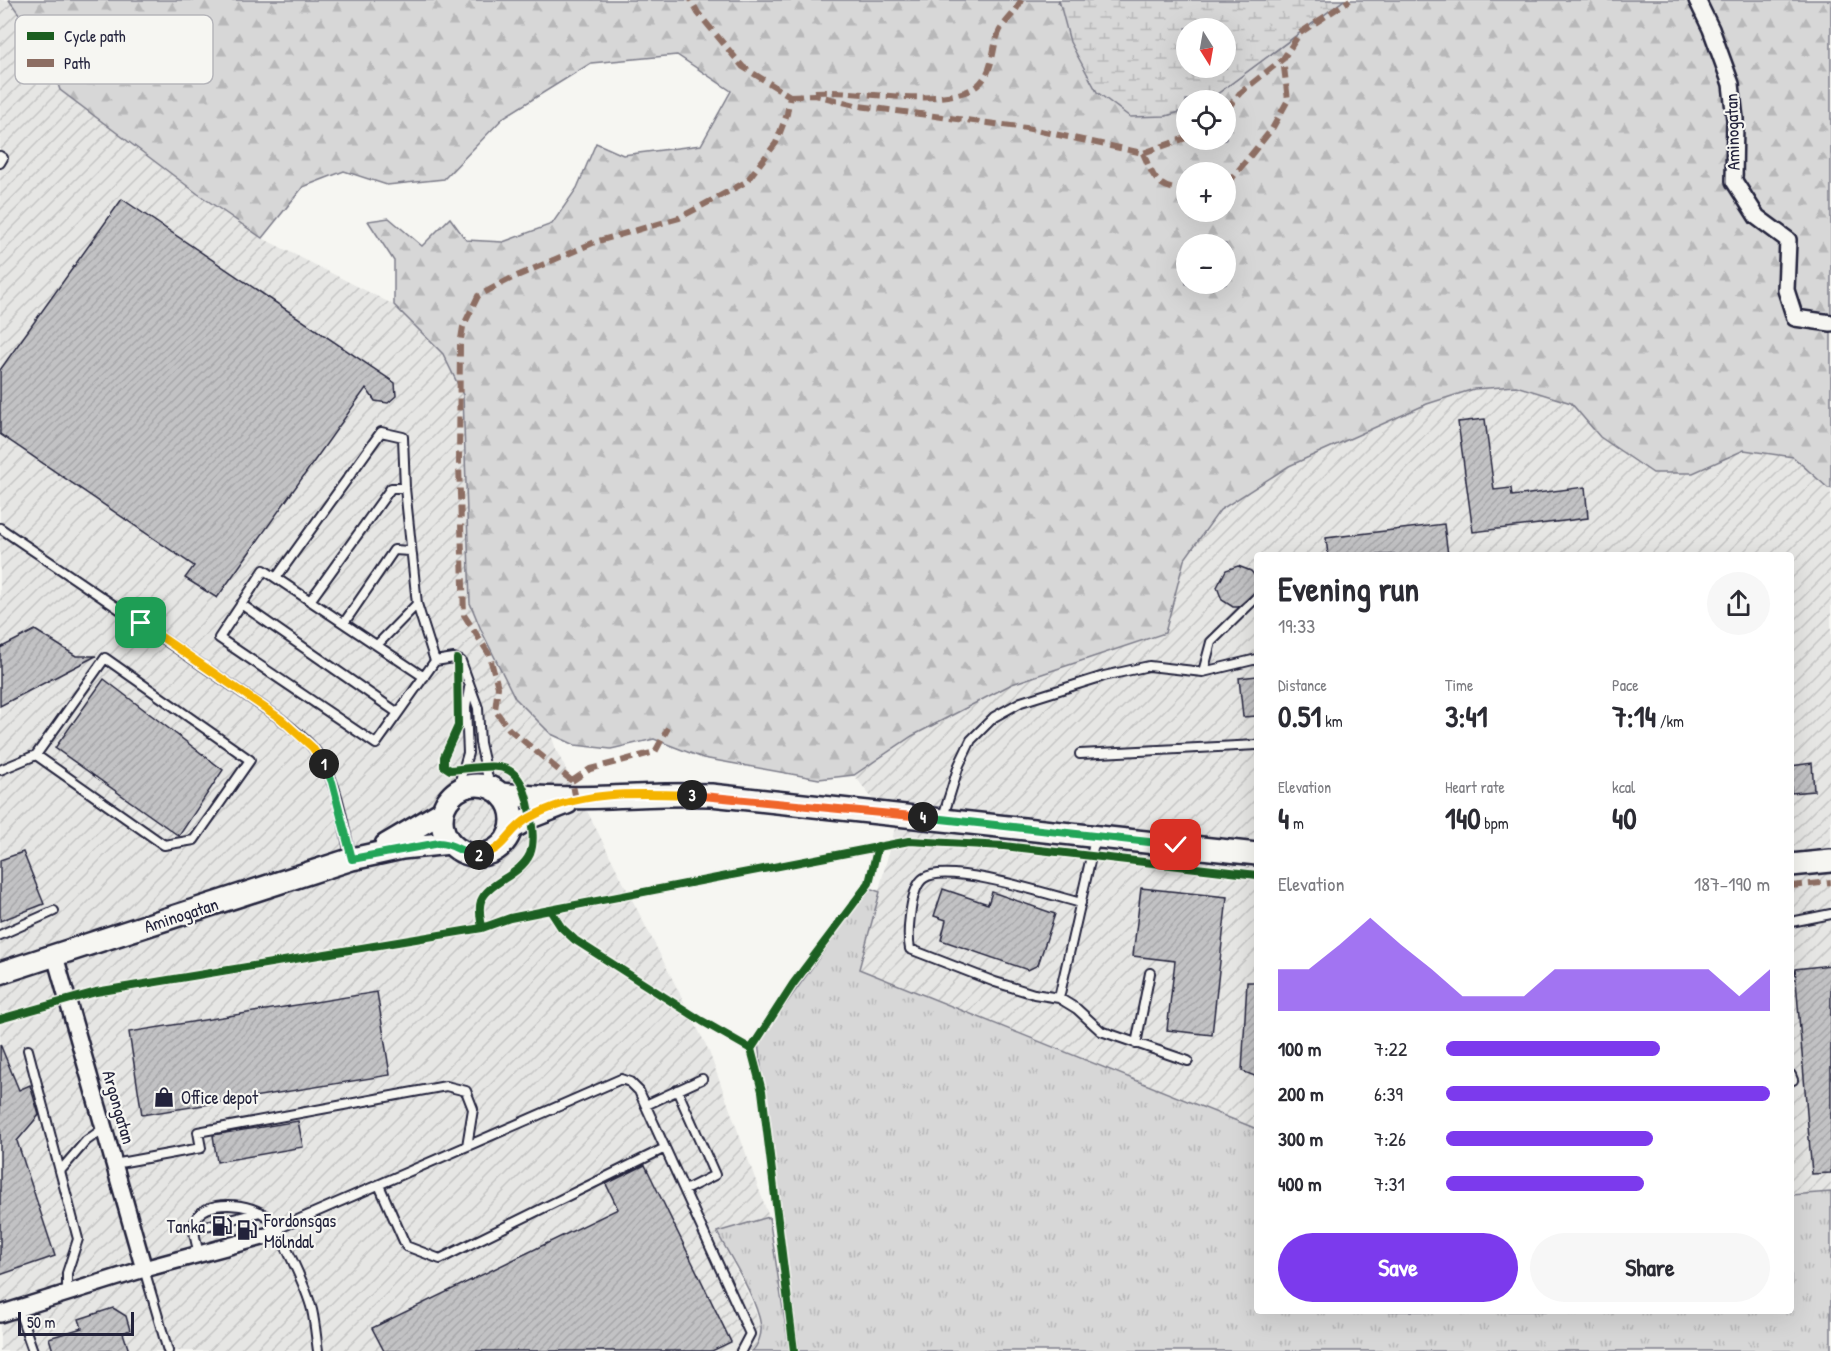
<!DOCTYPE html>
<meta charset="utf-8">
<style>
:root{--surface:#fff;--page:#f7f7f7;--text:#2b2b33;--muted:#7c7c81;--accent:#7c3aed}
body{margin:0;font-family:"Patrick Hand",sans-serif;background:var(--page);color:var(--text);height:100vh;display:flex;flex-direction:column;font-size:22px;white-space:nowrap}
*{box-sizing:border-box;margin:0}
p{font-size:20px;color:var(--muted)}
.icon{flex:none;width:33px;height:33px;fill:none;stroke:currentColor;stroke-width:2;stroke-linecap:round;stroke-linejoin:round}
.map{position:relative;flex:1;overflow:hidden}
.sheet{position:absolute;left:1254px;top:552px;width:540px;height:762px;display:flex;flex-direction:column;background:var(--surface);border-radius:6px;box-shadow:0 6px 24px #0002}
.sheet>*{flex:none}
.needle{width:39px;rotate:169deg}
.fabs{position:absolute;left:1176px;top:18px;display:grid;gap:12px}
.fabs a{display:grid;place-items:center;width:60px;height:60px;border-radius:50%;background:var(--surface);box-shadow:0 6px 24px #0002;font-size:30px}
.scale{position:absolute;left:18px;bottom:15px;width:116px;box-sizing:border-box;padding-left:6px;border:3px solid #22223b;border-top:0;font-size:16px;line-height:21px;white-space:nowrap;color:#22223b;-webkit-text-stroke:4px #f6f6f2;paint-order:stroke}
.pin{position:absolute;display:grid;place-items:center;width:51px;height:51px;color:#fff;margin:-26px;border-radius:12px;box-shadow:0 3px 9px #0006}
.km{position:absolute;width:30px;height:30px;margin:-15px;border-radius:50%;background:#222;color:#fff;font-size:16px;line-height:30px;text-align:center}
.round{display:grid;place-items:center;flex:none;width:63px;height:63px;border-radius:32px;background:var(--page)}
.summary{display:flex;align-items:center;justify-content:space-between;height:102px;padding:0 24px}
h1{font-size:33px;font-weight:700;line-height:45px}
.figures{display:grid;grid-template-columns:repeat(3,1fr);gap:9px;height:102px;padding:6px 24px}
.figures div{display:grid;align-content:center}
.figures b{font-size:30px;font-weight:700}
.figures small{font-size:16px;font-weight:400}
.figures p{font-size:16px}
.chart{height:168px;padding:12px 24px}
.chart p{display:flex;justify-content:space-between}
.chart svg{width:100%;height:108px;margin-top:6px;fill:var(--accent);opacity:.7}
.primary-button{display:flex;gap:12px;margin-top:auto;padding:12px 24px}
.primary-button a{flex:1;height:69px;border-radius:36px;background:var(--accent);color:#fff;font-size:24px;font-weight:700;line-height:69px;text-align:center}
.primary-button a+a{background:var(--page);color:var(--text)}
ul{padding:0 24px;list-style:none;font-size:20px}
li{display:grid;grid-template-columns:96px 72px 1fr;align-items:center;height:45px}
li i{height:15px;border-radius:8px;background:var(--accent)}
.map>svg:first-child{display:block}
</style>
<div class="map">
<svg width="1831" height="1351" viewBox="0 0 1831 1351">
<defs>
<pattern id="industrial-furrows" width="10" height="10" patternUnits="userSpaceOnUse" patternTransform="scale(1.5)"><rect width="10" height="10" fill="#e6e6e4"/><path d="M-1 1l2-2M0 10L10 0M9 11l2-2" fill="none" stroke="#c5c5c4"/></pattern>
<pattern id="grass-tufts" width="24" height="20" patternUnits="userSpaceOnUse" patternTransform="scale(1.5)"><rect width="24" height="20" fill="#d7d7d7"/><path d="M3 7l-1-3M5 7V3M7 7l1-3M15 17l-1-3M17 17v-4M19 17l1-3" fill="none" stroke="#b8b8b9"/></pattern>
<pattern id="forest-firs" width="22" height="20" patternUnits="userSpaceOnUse" patternTransform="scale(1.5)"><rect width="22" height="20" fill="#d7d7d7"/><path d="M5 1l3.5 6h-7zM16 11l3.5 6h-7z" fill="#b8b8b9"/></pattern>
<pattern id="wetland-marsh" width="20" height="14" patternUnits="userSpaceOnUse" patternTransform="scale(1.5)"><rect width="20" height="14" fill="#d7d7d7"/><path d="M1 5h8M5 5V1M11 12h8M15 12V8" fill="none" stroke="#b8b8b9"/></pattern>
<pattern id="building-hatch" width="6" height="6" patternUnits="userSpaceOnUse" patternTransform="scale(1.5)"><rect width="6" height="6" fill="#c2c2c4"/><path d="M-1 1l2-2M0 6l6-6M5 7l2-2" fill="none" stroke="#a6a6a9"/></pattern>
</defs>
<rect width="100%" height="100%" fill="#f6f6f2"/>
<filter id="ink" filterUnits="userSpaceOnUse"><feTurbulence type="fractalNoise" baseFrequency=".0167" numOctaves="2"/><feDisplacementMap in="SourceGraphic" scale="12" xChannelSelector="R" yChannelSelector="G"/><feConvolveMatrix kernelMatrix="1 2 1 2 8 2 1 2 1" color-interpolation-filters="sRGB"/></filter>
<g filter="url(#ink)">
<!-- industrial -->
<path fill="url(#industrial-furrows)" d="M 0,0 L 9,0 L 47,53 L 60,90 L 198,194 L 262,238 L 394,305 L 443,354 L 463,395 L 470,603 L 515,698 L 551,734 L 556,750 L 708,1049 L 769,1217 L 717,1232 L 750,1298 L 761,1327 L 758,1346 L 752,1351 L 0,1351 Z
M 1516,386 L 1571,403 L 1600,437 L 1693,473 L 1743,450 L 1793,457 L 1828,488 L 1831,488 L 1831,1192 L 1791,1195 L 1791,555 L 1257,555 L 1257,1129 L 859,968 L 895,828 L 854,775 L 912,736 L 1012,684 L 1165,633 L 1184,560 L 1220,510 L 1289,466 L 1427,404 L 1474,389 Z"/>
<!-- grass -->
<path fill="url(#grass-tufts)" stroke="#7c7c89" stroke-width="1.5" d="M 869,888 L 880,892 L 859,969 L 1257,1129 L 1257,1311 L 1791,1311 L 1791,1195 L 1831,1192 L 1831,1351 L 799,1351 L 758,1043 Z
M 769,1217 L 788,1342 L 789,1351 L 752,1351 C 758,1346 762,1334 761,1326 C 756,1296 731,1259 717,1232 Z"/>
<!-- forest -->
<path fill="url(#forest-firs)" stroke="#7c7c89" stroke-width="1.5" fill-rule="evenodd" d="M 9,0 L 1059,0 L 1058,3 L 1166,116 L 1186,110 L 1186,140 L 1226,140 L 1226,100 L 1209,100 L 1344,0 L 1831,0 L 1831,488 L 1828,488 L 1793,457 L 1744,450 L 1693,473 L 1653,473 L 1600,437 L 1571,403 L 1516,386 L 1474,389 L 1427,404 L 1289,466 L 1220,510 L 1184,560 L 1165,633 L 1012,684 L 912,736 L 854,775 L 819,779 L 703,758 L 654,739 L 611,749 L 575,745 L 551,734 L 515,698 L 482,632 L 470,603 L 463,395 L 443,354 L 394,305 L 394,261 L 368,221 L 389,218 L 422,246 L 450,218 L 466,240 L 503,242 L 552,224 L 577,188 L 596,143 L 623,155 L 701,145 L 731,91 L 677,55 L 591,63 L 504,117 L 444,179 L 387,185 L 344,171 L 303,187 L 262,238 L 198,194 L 60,90 L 47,53 ZM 1186,172 L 1226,172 L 1226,212 L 1186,212 ZM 1186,244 L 1226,244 L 1226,284 L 1186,284 Z"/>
<!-- wetland -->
<path fill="url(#wetland-marsh)" stroke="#7c7c89" stroke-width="1.5" fill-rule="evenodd" d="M 1059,0 L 1344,0 L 1209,100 L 1186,100 L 1186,110 L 1166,116 L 1130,117 L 1097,92 L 1070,42 ZM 1186,28 L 1226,28 L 1226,68 L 1186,68 Z"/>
<!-- building -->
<path fill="url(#building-hatch)" stroke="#22223b" stroke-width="1.5" d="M 122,199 L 395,383 L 396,396 L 388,403 L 375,401 L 366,388 L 217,598 L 185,578 L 194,566 L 0,434 L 0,370 Z
M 1485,419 L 1494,490 L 1511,488 L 1512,496 L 1585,487 L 1588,518 L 1473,532 L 1458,422 Z
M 1444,524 L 1448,555 L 1328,555 L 1326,538 Z
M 1238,566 L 1251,571 L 1255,576 L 1257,591 L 1238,607 L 1233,607 L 1222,600 L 1217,587 L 1226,570 Z
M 35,630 L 76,656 L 96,656 L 0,706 L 0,648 Z
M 1257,676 L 1257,716 L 1243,717 L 1239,678 Z
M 104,679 L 223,770 L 179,836 L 55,748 Z
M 1812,763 L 1814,791 L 1791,793 L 1791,766 Z
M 23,852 L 44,904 L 0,921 L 0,860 Z
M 1141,888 L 1227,897 L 1212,1035 L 1167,1030 L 1175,961 L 1133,956 Z
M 943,889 L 988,904 L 992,892 L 1055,914 L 1038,965 L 1028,970 L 941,940 L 946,920 L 934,916 Z
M 1831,965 L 1831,1173 L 1812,1174 L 1795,969 Z
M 1247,982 L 1257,982 L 1257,1077 L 1242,1071 Z
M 377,992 L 390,1075 L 142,1115 L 129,1032 Z
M 0,1044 L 19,1090 L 30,1085 L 39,1115 L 17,1141 L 55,1256 L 0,1275 Z
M 298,1121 L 303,1147 L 217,1162 L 213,1135 Z
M 645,1165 L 731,1342 L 712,1351 L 384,1351 L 372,1328 L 618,1209 L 606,1184 Z
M 113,1308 L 126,1316 L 130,1330 L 123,1333 L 129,1351 L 53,1351 L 49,1338 L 82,1328 L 79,1319 Z"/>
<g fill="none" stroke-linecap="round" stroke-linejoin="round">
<!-- lane casing -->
<g stroke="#22223b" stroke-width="12">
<path id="lane" d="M 0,156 L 3,158 L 0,163
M 0,528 L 281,719 C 291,728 304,737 313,748 C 338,777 342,822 351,858
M 276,578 L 381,432 L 403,437 L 405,488 L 417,604 L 435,661
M 310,601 L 391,488 L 405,488
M 241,604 L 398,713
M 344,623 L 394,550 L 410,551
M 377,645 L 417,604
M 1203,672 L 1211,642 L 1257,597
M 424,677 L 264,570 L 219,638 L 376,744 L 435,661 L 454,658 L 461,661 L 478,708 L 480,743 L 490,787
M 1080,754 L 1257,745
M 0,770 L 36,755 L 105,658 L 250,760 L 194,840 L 164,845 L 36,755
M 457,791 L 468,753 L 466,707 L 469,688
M 943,817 L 959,765 L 971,740 L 994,717 L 1021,702 L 1104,676 L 1149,666 L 1203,672 L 1257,659
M 1081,903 C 1051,895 948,862 924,878 C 910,887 907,934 910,949 L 995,982 L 1034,994 L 1059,998 L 1077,1009 L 1101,1031 L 1188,1061
M 1791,922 L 1831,914
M 0,935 L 54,911
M 1059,998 L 1095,839
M 1136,1044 L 1150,973
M 28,1050 L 78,1239 L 67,1273 L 67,1293
M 1791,1075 L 1793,1080
M 677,1090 L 715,1175 L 685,1190
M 646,1105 L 702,1079
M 114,1164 L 201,1148 L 198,1132 L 446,1086 L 466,1091 L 473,1109 L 467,1146
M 60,1171 L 86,1141 L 104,1128
M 379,1185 L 406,1246 L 440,1259 L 665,1148
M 195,1229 L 260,1212
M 277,1229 L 621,1079 L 630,1082 L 639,1091 L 750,1334 L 741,1351
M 199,1254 C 197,1244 192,1232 195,1222 C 202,1197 254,1203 268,1218 C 281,1232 307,1290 312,1310 C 315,1323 316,1337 318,1351
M 144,1269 L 168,1351
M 18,1308 L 33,1351"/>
</g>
<!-- street casing -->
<g stroke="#22223b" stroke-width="20">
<path id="street" d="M 1697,0 L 1711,29 L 1731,84 L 1735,119 L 1734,181 L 1757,217 L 1788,240 L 1786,290 L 1795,318 L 1831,323
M 144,1269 L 270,1235 L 277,1229
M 0,1314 L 144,1269 L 55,956"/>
</g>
<!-- secondary casing -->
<g stroke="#22223b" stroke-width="26">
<path id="secondary" d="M442 820a35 35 0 1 1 70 0a35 35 0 1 1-70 0Z
M 501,794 C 571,803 641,793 711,795 L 1257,854
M 511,829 L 531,817 L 567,803
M 386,845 L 442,812
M 1791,865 L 1831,861
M 0,973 L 352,859 L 402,848 L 450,843"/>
</g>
<!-- lane -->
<use href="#lane" stroke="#f6f6f2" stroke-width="8"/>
<!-- street -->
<use href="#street" stroke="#f6f6f2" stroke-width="15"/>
<!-- secondary -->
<use href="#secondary" stroke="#f6f6f2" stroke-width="21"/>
<!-- quiet -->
<path stroke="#8d6e63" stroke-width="6" stroke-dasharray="12 6" stroke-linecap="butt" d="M 815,92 C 856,89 948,110 978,85 C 995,71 991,47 1000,30 C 1007,19 1017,12 1021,0
M 790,96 L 815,95 L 859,106 L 1026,128 L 1143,153 L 1186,138
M 1226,110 L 1240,93 L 1283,59 L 1300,33 L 1350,0
M 1143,153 C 1153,176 1157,191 1186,189
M 1226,183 L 1229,182 L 1272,129 L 1288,100 L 1283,59
M 572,781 L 590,769 L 655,752 L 668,728
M 576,799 L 572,781 L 509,729 L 495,710 L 498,687 L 489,654 L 464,615 L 459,464 L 460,345 L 463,327 L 478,296 L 510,279 L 595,242 L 679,218 L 746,182 L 776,143 L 787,114 L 790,96 L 743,67 L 698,13 L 691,0
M 1791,886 L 1831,882"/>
<!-- cycleway casing -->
<g stroke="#f6f6f2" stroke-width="11">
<path id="cycleway" d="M 457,659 L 458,726 L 444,757 L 444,766 L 450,770 C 498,766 520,755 530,813 C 532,826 535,841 530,854 C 520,876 488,882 481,901 C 478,909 481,920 482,928
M 550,910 L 909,841 L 1004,846 L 1257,875
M 0,1019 L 96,992 L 482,928 L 510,918 L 550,910 L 561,927 L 575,940 L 702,1021 L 751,1049 L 762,1091 L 794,1351
M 751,1049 L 793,984 L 869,883 L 878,846"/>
</g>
<!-- cycleway -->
<use href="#cycleway" stroke="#1b5e20" stroke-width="8"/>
</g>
</g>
<g fill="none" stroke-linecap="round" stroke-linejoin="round" filter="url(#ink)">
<!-- split-1 casing -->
<g stroke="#fff" stroke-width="12">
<path id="split-1" d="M 141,623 L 281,719 L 312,747 L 324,764"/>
</g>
<!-- split-2 casing -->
<g stroke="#fff" stroke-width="12">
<path id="split-2" d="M 324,764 L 332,782 L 352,859 L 439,843 C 454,843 463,855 479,855"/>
</g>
<!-- split-3 casing -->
<g stroke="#fff" stroke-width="12">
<path id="split-3" d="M 479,855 C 506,851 506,831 529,818 C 578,790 638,793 692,795"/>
</g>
<!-- split-4 casing -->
<g stroke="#fff" stroke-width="12">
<path id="split-4" d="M 692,795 L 923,817"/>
</g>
<!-- split-5 casing -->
<g stroke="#fff" stroke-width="12">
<path id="split-5" d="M 923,817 L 1176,845"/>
</g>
<!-- split-1 -->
<use href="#split-1" stroke="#f5b400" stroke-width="8"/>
<!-- split-2 -->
<use href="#split-2" stroke="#22a559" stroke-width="8"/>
<!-- split-3 -->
<use href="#split-3" stroke="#f5b400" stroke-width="8"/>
<!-- split-4 -->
<use href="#split-4" stroke="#f0652b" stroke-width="8"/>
<!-- split-5 -->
<use href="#split-5" stroke="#22a559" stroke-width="8"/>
</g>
<!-- icons -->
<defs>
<g id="shop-bare" transform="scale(1.62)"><path d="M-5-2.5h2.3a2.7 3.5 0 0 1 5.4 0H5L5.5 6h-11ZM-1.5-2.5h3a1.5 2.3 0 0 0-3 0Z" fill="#22223b" stroke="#f6f6f2" stroke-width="2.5" paint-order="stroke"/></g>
<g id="fuel-bare" transform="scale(1.62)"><path d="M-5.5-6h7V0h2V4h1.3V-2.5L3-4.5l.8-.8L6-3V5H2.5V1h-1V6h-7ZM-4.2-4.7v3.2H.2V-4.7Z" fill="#22223b" stroke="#f6f6f2" stroke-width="2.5" paint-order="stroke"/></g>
</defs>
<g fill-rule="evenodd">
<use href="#shop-bare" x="164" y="1097"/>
<use href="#fuel-bare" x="222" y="1226"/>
<use href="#fuel-bare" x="247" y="1230"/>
</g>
<g text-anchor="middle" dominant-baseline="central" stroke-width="4.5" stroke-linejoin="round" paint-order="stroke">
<!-- street labels -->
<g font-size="18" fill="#22223b" stroke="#f6f6f2">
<text transform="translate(1732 132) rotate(-92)">Aminogatan</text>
<text transform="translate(181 915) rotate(-18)">Aminogatan</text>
<text transform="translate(119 1107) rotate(74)">Argongatan</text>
</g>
<!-- poi labels -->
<g font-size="18" fill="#22223b" stroke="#f6f6f2" text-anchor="start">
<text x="181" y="1097">Office depot</text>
<text x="264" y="1220">Fordonsgas<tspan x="264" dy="21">Mölndal</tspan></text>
<text x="205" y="1226" text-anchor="end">Tanka</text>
</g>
</g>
<!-- legend -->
<rect x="15" y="15" width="198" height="69" rx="9" fill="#f6f6f2" stroke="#b6b6bb" stroke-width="1.5"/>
<rect x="27" y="32" width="27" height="8" fill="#1b5e20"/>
<rect x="27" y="59" width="27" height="8" fill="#8d6e63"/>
<g font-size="16" fill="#22223b">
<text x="64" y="42">Cycle path</text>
<text x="64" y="69">Path</text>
</g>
</svg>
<div class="fabs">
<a><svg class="needle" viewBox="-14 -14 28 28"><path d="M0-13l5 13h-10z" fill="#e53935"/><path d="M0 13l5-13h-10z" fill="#7c7c81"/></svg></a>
<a><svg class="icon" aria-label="locate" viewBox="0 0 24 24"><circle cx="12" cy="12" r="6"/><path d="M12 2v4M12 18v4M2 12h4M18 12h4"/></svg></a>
<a>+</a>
<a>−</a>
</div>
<div class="scale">50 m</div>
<div class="pin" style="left:141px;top:623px;background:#1e9e55"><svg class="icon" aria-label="arrive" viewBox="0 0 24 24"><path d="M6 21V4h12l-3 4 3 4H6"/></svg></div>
<div class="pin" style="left:1176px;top:845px;background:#d93025"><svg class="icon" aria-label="check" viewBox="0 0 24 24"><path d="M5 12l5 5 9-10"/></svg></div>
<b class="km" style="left:324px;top:764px">1</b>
<b class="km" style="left:479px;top:855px">2</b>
<b class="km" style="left:692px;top:795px">3</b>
<b class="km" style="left:923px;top:817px">4</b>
<section class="sheet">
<div class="summary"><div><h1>Evening run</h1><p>19:33</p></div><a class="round"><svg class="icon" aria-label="share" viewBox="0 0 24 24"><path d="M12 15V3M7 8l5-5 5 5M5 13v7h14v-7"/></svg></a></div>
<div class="figures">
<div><p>Distance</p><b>0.51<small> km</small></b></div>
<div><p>Time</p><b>3:41</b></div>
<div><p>Pace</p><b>7:14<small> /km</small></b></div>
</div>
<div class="figures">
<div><p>Elevation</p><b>4<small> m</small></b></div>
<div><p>Heart rate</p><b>140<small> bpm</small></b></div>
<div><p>kcal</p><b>40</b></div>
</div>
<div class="chart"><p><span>Elevation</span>187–190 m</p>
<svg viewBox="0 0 160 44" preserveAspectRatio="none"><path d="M0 44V27L10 27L20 17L30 6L40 17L50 27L60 38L70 38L80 38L90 27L100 27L110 27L120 27L130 27L140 27L150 38L160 27V44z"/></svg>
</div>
<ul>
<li><b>100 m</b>7:22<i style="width:66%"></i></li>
<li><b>200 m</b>6:39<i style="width:100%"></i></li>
<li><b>300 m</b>7:26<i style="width:64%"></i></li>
<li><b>400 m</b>7:31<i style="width:61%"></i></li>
</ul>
<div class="primary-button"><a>Save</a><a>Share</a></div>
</section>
</div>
